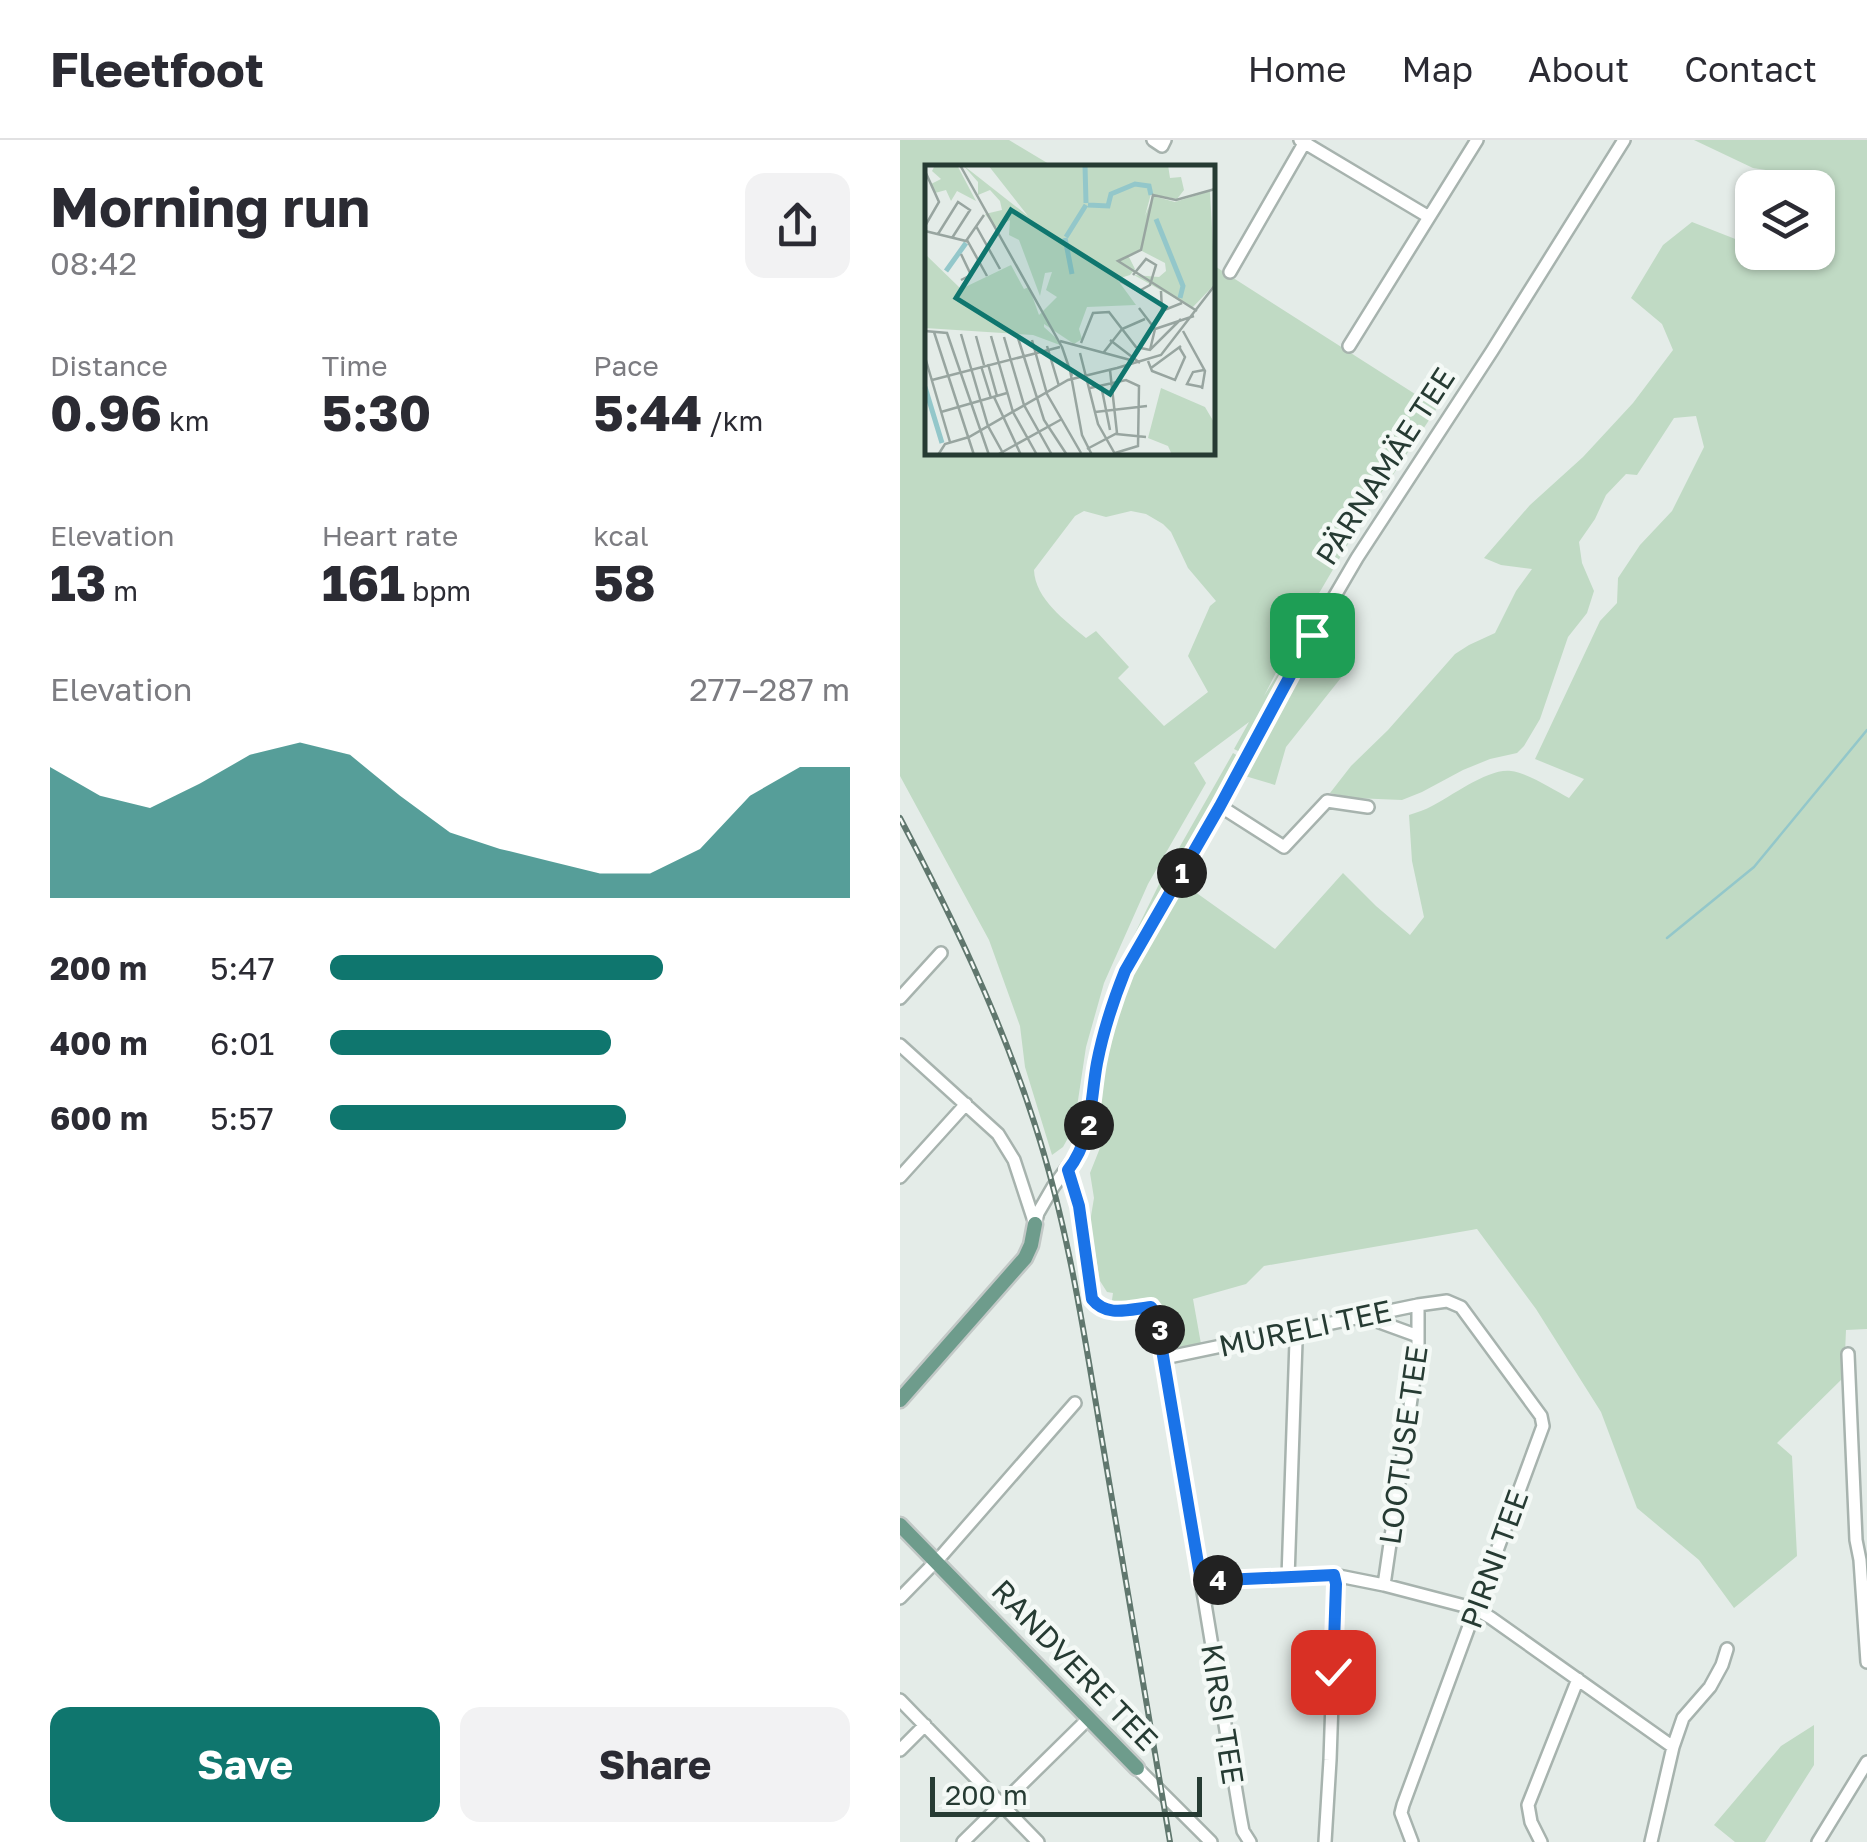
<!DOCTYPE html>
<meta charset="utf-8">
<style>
:root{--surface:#fff;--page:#f2f2f3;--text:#2b2b33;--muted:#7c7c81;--line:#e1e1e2;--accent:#0f766e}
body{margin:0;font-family:"Golos Text",sans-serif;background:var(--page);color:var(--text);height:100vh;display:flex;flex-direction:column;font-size:38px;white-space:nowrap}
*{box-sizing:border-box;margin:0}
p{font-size:32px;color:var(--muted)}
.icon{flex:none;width:55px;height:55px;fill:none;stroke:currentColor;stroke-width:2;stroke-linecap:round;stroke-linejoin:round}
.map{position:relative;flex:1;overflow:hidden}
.side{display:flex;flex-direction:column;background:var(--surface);width:900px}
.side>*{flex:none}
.tools{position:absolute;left:835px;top:30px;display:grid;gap:20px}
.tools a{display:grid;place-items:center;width:100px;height:100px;border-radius:20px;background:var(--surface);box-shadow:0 2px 8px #0004;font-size:50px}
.scale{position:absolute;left:30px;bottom:25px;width:272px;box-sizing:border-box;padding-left:10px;border:5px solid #263b33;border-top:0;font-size:28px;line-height:35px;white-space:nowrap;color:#263b33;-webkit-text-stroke:8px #f4f9f6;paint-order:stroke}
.pin{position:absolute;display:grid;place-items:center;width:85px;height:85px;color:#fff;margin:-42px;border-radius:20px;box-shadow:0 5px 15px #0006}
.km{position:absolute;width:50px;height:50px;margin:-25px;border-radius:50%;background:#222;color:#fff;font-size:28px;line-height:50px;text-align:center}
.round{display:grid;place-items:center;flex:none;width:105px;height:105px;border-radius:20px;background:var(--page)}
.headline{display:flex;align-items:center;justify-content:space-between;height:170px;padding:0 50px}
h1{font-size:55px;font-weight:700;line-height:75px}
.metrics{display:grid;grid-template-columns:repeat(3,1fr);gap:15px;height:170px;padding:10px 50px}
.metrics div{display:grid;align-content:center}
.metrics b{font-size:50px;font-weight:700}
.metrics small{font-size:28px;font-weight:400}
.metrics p{font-size:28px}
.chart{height:280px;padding:20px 50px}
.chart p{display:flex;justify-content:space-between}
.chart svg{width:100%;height:180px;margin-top:10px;fill:var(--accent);opacity:.7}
.action{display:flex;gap:20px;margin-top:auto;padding:20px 50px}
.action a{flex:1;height:115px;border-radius:20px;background:var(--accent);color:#fff;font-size:40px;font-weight:700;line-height:115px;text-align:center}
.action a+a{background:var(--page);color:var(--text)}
ul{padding:0 50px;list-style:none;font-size:32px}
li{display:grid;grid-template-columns:160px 120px 1fr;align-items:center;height:75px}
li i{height:25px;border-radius:12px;background:var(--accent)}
header{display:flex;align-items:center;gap:60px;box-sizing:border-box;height:140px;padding:0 50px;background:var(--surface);border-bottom:2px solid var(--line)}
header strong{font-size:48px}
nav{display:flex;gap:55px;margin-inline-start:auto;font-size:35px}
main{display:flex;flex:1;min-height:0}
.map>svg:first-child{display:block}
</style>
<header>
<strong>Fleetfoot</strong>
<nav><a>Home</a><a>Map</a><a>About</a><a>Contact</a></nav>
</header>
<main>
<section class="side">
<div class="headline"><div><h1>Morning run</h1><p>08:42</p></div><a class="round"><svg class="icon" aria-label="share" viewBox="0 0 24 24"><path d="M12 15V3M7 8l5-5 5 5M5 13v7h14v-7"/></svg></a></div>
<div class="metrics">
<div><p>Distance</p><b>0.96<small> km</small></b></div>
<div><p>Time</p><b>5:30</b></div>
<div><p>Pace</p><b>5:44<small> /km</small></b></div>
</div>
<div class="metrics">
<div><p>Elevation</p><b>13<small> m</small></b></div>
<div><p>Heart rate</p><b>161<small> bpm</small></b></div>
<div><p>kcal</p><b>58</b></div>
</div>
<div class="chart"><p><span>Elevation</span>277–287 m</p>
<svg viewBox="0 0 160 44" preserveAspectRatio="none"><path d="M0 44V12L10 19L20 22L30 16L40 9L50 6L60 9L70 19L80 28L90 32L100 35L110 38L120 38L130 32L140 19L150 12L160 12V44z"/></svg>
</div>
<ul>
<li><b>200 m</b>5:47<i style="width:64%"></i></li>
<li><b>400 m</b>6:01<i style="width:54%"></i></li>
<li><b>600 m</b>5:57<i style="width:57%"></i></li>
</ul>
<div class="action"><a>Save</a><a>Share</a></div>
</section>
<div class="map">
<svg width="967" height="1702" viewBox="0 0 967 1702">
<rect width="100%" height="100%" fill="#e4ece8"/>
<!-- green -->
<path fill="#c0dac4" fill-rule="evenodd" d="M 0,0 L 109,0 L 154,27 L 28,28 L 28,312 L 312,312 L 313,125 L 537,268 L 452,397 L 401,484 L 364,556 L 388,518 L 390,524 L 342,613 L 334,609 L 349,582 L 294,623 L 306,643 L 248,744 L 204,843 L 186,907 L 174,987 L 163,1007 L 152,1015 L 125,927 L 120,886 L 89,800 L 0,636 ZM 184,371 L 206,377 L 231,371 L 246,374 L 263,384 L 271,392 L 288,428 L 316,461 L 310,466 L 288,516 L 308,552 L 264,586 L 218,538 L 229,527 L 196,491 L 186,498 C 166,481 135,459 134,430 L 175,376 Z
M 794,0 L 967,0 L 967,1189 L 946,1190 L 944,1237 L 877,1303 L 892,1316 L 897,1416 L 834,1468 L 799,1420 L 737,1368 L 701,1272 L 636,1169 L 577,1089 L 364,1126 L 346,1144 L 293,1159 L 301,1204 L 271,1210 L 263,1166 L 214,1166 L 212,1160 L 213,1153 L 207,1152 L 200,1141 L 190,1082 L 194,1058 L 190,1033 L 200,1008 L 197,992 L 198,967 L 206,915 L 223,853 L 284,744 L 375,809 L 443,733 L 476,766 L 510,795 L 524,777 L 512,721 L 509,675 C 517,672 525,670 532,666 C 552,656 588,628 611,631 C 628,633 654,650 669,658 L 684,639 L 635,619 L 700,481 L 717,463 L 718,438 L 740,405 L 772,371 L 804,307 L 796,276 L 774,278 L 737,335 L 726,334 L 706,355 L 695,379 L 679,402 L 682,423 L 694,451 L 687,473 L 668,497 L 640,579 L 624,606 L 617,613 L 590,619 L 563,630 L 522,652 L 502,660 L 454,658 L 430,653 L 451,626 L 488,590 L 555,514 L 569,505 L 595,493 L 616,451 L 632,429 L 601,425 L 584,418 L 630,365 L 683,317 L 733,263 L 773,210 L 762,184 L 731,158 L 763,105 L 792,82 L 848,104 L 852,98 L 852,112 L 918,112 L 918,48 L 883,47 L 892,34 L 853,28 Z
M 416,505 L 448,529 L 386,607 L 375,645 L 345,636 Z
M 333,613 L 340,617 L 224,823 L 221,822 L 262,738 Z
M 914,1585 L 914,1625 L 865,1702 L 835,1702 L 814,1685 L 881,1606 Z"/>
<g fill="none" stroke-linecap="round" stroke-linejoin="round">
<!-- stream -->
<path stroke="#93c7ca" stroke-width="2.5" d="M 767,798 L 854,727 L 967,590"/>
<!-- minor casing -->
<g stroke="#a7b3ae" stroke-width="16">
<path id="minor" d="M 253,0 L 262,6 L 265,0
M 400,0 L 529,77
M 330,132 L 406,0
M 449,206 L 577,0
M 320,666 L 384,707 L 427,661 L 468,667
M 0,858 L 41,813
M 0,905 L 98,994 L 114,1020 L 135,1084
M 167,1029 L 179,1065 L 192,1159 C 207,1178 230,1169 251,1167 L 257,1174 L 340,1675 L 343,1691 L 350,1702
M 0,1037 L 66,964
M 135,1084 L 138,1073 L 153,1047 L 183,1006 L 189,986 L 197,922 L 214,858 L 225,831 L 320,666 L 412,495 L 457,418 L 592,211 L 724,0
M 463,1176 L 518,1196
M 948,1214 L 956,1400 L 960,1420 L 967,1522
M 264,1218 L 518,1165 L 547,1161 L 561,1167 L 641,1276 L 643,1286 L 503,1665 L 501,1673 L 512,1702
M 388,1438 L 396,1201 L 393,1191
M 301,1441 L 434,1435 L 484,1445 L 576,1469 L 591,1478 L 773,1607
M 484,1445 L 518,1211 L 518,1165
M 0,1458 L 43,1414 L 175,1263
M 0,1560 L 138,1702
M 0,1610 L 25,1585
M 237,1628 L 311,1702
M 63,1702 L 188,1579
M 425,1702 L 430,1620 L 436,1444 L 434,1435
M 641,1702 L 631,1682 L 628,1665 L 678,1539
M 751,1702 L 773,1607 L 783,1578 L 810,1547 L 822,1525 L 827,1509
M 918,1702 L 967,1622"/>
</g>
<!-- major casing -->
<g stroke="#c2c8c6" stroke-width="19">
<path id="major" d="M 0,1260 L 125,1118 L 131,1105 L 135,1084
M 0,1385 L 237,1628"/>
</g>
<!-- minor -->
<use href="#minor" stroke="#fff" stroke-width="11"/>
<!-- major -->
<use href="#major" stroke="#6e9c8c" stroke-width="14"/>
<!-- rail casing -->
<g stroke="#60776e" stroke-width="6">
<path id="rail" d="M 0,678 C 52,777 100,876 134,982 C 168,1085 184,1193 202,1300 C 225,1434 248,1568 270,1702"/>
</g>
<!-- rail -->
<use href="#rail" stroke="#f4f9f6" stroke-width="2.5" stroke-dasharray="8" stroke-linecap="butt"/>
</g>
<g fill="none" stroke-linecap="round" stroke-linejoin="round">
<!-- route casing -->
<g stroke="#fff" stroke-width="20">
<path id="route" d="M 412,495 L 320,666 L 225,831 C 213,861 203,892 197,923 C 190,961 193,998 168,1030 L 179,1066 L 192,1159 C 207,1178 230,1169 251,1167 L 256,1174 L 301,1441 L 434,1435 L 436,1444 L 433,1532"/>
</g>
<!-- route -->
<use href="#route" stroke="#1a73e8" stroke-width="12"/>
</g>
<g text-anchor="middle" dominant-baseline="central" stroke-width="9" stroke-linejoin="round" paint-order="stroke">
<!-- street labels -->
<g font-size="30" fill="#263b33" stroke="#f4f9f6">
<text transform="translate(485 326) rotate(-57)">PÄRNAMÄE TEE</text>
<text transform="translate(405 1188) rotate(-12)">MURELI TEE</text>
<text transform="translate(503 1305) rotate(-82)">LOOTUSE TEE</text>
<text transform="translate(594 1419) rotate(-70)">PIRNI TEE</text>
<text transform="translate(175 1525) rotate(46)">RANDVERE TEE</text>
<text transform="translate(323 1574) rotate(81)">KIRSI TEE</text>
</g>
</g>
<!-- overview -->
<g transform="translate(25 25)">
<rect width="290" height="290" fill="#e4ece8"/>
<path d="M 10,0 L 32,0 L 51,36 L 32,26 L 26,36 L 21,25 L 10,28 L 6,19 L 16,14 L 7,6 ZM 38,0 L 103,51 L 63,0 L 243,0 L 245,13 L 256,12 L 259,25 L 252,34 L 226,29 L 220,51 L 228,31 L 250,37 L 285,26 L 290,119 L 267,143 L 209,110 L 234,112 L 241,106 L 240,98 L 215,85 L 203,90 L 210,104 L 205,110 L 192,114 L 211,140 L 162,142 L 154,164 L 157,174 L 149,179 L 119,159 L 119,162 L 131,173 L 135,180 L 108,170 L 0,163 L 0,89 L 36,124 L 86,100 L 99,124 L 104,122 L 114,150 L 132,132 L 121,125 L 127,107 L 120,108 L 115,131 L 94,75 L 84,70 L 85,55 L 70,63 L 60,49 L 77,45 L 75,36 L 65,25 L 53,30 L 53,17 ZM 236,223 L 280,242 L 290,259 L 290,290 L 247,290 L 243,281 L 223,273 Z" fill="#c0dac4"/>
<path fill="none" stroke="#93c7ca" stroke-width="5" d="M 160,0 L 161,38M 163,40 L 183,41 L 186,29 L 210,19 L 224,21 L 226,30M 231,54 L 258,121 L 255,133M 141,72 L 161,40M 140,73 L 147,109M 21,106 L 41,78M 0,222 L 17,278"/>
<path fill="none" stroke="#98a5a0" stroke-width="2.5" d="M 35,0 L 137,182M 0,6 L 14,37 L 0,61M 51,61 L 75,104M 0,66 L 41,76 L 59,50M 13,69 L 33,37 L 45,45 L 27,73M 42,75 L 62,111M 208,110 L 221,94 L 231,100 L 225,120 L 214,126M 36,115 L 46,110 L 36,89M 195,116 L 224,132M 236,126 L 237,146 L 257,138M 214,143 L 230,164 L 225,185M 272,146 L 193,96 L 216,85 L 228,30 L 251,35 L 290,24M 230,164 L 269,151M 0,166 L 22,168 L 64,290M 258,166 L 280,206 L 277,224M 9,167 L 49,290M 36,169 L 63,261 L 79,290M 51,171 L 59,200M 66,171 L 88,247 L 112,290M 79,172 L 99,240 L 127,290M 93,173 L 119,255 L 142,290M 107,175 L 122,229 L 156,288M 185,175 L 215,198M 135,176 L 209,196M 156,178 L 168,148 L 184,147 L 211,182 L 225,185 L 256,154M 122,181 L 134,221M 137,182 L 147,211M 179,187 L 197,164 L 220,154M 155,188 L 173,259 L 190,289M 0,192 L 25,277M 223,196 L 227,206 L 250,215 L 260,192 L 254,182M 63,199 L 72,231M 56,201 L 66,233M 192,203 L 236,190 L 290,120M 226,203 L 256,181M 145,205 L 157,270 L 167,290M 7,215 L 135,182M 176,220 L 185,265M 277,222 L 262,219 L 268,207 L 279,205M 165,223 L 201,215 L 214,221 L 213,281 L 190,288M 69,232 L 96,290M 16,247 L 82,228M 170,247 L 222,241M 191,269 L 221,272M 162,284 L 192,268 L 185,205M 13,290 L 20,279 L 44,272 L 143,215 L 192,203M 72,290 L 137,254"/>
<path fill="#0f766e" fill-opacity="0.15" stroke="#0f766e" stroke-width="5" d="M 86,45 L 240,142 L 185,229 L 31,133 Z"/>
<rect width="290" height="290" fill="none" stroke="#263b33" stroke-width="5"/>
</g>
</svg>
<div class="tools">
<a><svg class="icon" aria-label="layers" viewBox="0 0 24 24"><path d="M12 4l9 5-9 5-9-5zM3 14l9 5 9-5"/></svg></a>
</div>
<div class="scale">200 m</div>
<div class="pin" style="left:412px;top:495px;background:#1e9e55"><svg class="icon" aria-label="arrive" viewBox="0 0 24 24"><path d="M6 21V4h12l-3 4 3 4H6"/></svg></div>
<div class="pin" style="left:433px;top:1532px;background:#d93025"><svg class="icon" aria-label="check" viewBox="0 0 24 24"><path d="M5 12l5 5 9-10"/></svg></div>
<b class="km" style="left:282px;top:733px">1</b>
<b class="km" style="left:189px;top:985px">2</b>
<b class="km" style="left:260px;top:1190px">3</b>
<b class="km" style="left:318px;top:1440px">4</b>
</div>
</main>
